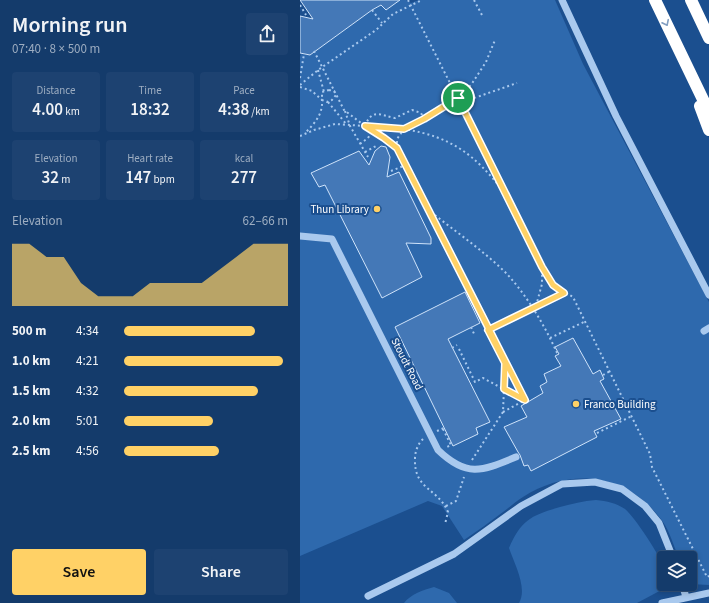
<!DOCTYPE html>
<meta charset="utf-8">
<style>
:root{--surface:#143b6b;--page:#1d4271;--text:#f1f3f6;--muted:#9dadc1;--line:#33557e;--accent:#ffd166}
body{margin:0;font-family:"Source Sans 3",sans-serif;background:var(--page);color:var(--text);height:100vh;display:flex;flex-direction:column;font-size:15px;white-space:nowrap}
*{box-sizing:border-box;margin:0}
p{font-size:13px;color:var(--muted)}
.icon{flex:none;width:22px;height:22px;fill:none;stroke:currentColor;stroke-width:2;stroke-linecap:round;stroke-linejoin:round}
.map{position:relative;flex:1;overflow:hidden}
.panel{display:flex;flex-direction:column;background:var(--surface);width:300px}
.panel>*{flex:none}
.buttons{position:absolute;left:357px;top:551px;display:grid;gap:8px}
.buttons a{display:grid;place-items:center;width:40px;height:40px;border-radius:4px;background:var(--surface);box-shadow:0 2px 6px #0003,0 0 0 1px var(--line);font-size:20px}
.pin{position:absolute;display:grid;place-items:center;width:34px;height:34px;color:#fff;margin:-17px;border:2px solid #fff;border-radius:50%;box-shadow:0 1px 4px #0007}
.round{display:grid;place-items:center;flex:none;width:42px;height:42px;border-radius:4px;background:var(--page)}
.headline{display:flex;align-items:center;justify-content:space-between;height:68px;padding:0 12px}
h1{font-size:22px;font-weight:600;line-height:30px}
.metrics{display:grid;grid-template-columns:repeat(3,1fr);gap:6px;height:68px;padding:4px 12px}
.metrics div{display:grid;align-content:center;border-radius:4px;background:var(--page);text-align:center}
.metrics b{font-size:17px;font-weight:600}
.metrics small{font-size:11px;font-weight:400}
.metrics p{font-size:11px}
.chart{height:112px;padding:8px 12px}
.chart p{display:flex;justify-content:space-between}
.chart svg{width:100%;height:72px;margin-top:4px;fill:var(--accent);opacity:.7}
.action{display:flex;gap:8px;margin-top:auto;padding:8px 12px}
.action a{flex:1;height:46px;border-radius:4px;background:var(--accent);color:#111;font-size:16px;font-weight:600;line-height:46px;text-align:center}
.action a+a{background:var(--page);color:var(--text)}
ul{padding:0 12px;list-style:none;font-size:13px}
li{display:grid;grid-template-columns:64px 48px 1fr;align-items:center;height:30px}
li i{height:10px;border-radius:5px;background:var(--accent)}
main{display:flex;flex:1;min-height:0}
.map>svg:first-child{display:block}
</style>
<main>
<section class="panel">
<div class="headline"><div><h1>Morning run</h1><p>07:40 · 8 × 500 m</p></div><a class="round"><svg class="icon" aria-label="share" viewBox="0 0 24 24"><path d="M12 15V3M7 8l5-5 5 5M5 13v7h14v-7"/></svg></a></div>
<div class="metrics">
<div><p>Distance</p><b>4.00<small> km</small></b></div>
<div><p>Time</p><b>18:32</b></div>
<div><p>Pace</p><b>4:38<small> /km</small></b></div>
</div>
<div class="metrics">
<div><p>Elevation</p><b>32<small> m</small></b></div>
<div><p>Heart rate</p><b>147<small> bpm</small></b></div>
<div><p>kcal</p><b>277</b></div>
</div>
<div class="chart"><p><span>Elevation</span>62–66 m</p>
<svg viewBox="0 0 160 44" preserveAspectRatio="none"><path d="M0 44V6L10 6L20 14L30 14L40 30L50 38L60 38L70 38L80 30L90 30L100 30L110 30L120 22L130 14L140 6L150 6L160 6V44z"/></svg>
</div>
<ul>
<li><b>500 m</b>4:34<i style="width:80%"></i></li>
<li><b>1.0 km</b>4:21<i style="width:97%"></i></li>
<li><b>1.5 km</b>4:32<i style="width:82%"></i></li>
<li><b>2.0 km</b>5:01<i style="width:54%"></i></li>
<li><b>2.5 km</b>4:56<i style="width:58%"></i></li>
</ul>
<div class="action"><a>Save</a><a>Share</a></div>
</section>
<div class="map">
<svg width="409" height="603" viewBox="0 0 409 603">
<rect width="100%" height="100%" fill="#1b4f8f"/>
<!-- green -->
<path fill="#2e69ad" d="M 100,0 L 106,0 L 111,3 L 119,0 L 255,0 L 283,64 L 409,302 L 409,585 L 390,584 L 390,558 L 379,558 C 374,547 370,532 363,522 C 329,474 272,466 223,497 C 216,501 210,507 203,512 C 190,522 177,531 164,540 L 142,506 L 128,501 L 0,556 L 0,57 L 1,54 L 10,55 L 72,10 L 81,5 L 86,10 Z
M 296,500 C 307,501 316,503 325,509 C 334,516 362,558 364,569 C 365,573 364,579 364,584 L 367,584 L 367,587 L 337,603 L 219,603 C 228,588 214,563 209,548 C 221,520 232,515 260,507 C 272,504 283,501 296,500 Z
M 134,587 L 149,593 L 157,603 L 104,603 C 111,594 123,590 134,587 Z"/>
<!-- building -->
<path fill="#4478b7" stroke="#cfe3fa" d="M 0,0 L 100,0 L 86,10 L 81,5 L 72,10 L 10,55 L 0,53 L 0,16 L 13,19 Z
M 81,146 L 86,147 L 90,157 L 87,177 L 99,172 L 131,238 L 131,244 L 106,243 L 122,277 L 82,298 L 25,185 L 19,187 L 11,173 L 59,151 L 69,165 L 75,151 Z
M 165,292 L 180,323 L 148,339 L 190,422 L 176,428 L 178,434 L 153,446 L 95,327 Z
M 273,338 L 293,374 L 300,370 L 304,379 L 300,381 L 321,419 L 294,431 L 297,437 L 231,471 L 228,465 L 224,466 L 220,455 L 218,452 L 204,427 L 227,417 L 221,406 L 243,393 L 240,386 L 247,382 L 244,374 L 261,366 L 255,356 L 259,354 L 255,347 Z"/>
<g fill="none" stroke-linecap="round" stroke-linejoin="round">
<!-- path -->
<path stroke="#a9c9ee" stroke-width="2" stroke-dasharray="2 3" stroke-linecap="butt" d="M 108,0 L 243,267 L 253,285 L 273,297 L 350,454 L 352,467 L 407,577 L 409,576
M 174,0 L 183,17
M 0,5 L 6,15
M 72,10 L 82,23
M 14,51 L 44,110 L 65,126 L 104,129 L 124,119 L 150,104 L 171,85 L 186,62 L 195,40
M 18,70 L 24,92
M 0,78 L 4,54
M 0,85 L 18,70 L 76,30 L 93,14 L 122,0
M 0,87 L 12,91 L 22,100 C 23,114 15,123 6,132
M 29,90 L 34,91 L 36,95 L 32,100 L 27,102 L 22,100 L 22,92 Z
M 28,102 L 47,125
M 160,103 L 217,83
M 45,111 L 50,126 L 68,157
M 65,126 C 72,108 80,115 95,118 L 112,110 L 121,113 L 124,119
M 0,136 L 14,130 L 35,124 L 65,126 L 84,138 L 97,149 L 226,403
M 60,144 L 68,138 L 73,130
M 97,148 L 97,139 L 104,129 C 152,137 174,154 204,192
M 65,152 L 76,146 L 77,148
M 91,171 L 106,165
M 131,212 C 156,232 184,251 207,274 C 228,297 245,326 258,355
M 236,306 L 242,284 L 242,268
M 171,327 L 175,336
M 184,331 L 264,293
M 250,338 L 286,321
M 152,348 L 157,345
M 159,349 L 175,382 L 183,378 L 224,400
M 303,375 L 310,371
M 203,412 L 225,400
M 143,429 L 151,445 L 147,447
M 137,431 L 144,428
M 297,433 L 332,416
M 123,439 C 118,444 115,451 115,459 C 114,490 138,488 148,512 L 145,524
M 172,460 L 203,412 L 205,364
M 146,506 L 156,501 L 164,477"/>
<!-- minor -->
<path stroke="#a9c9ee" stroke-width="7" d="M 262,0 L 316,116 L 409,295
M 0,236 L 32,239 L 138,450 C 167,478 182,471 216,457
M 404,331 L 409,328
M 382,584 L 386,597
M 68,596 L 154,554 L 221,506 L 262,484 L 295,482 L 322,489 L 345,506 L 359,523 L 373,558
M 362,603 L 409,593"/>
<!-- highway -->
<path stroke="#fff" stroke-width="12" d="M 355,0 L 409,112
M 391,0 L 409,38
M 400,106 L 409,130"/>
</g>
<!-- one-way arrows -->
<defs><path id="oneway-chevron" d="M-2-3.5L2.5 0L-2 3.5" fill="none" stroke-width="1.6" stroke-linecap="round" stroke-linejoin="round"/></defs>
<use stroke="#829ec1" href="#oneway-chevron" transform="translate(366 23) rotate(64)"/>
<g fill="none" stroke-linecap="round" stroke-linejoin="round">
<!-- route casing -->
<g stroke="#fff" stroke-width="8">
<path id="route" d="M 158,98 L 124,119 L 104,129 L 65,126 L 84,138 L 97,148 L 225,400 L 204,389 L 205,363 L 188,330 L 264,293 L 253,285 L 242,267 L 158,98"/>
</g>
<!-- route -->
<use href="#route" stroke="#ffd166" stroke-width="5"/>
</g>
<!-- markers -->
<g fill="#ffd166" stroke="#1b4f8f" stroke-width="1.5">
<circle cx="77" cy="209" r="4"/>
<circle cx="276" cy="404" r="4"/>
</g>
<g text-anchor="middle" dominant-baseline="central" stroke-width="4" stroke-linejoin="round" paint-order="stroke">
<!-- poi labels -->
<g font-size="11" fill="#fff" stroke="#1b4f8f" text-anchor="end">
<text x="69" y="209">Thun Library</text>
<text x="284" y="404" text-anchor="start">Franco Building</text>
</g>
<!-- street labels -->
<g font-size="11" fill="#fff" stroke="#1b4f8f">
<text transform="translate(107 364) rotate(63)">Stoudt Road</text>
</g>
</g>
</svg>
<div class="buttons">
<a><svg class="icon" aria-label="layers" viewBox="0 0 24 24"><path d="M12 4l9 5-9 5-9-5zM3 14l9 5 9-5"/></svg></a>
</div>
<div class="pin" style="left:158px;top:98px;background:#1e9e55"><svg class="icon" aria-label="arrive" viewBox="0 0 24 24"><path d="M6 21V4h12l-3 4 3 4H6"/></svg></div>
</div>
</main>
